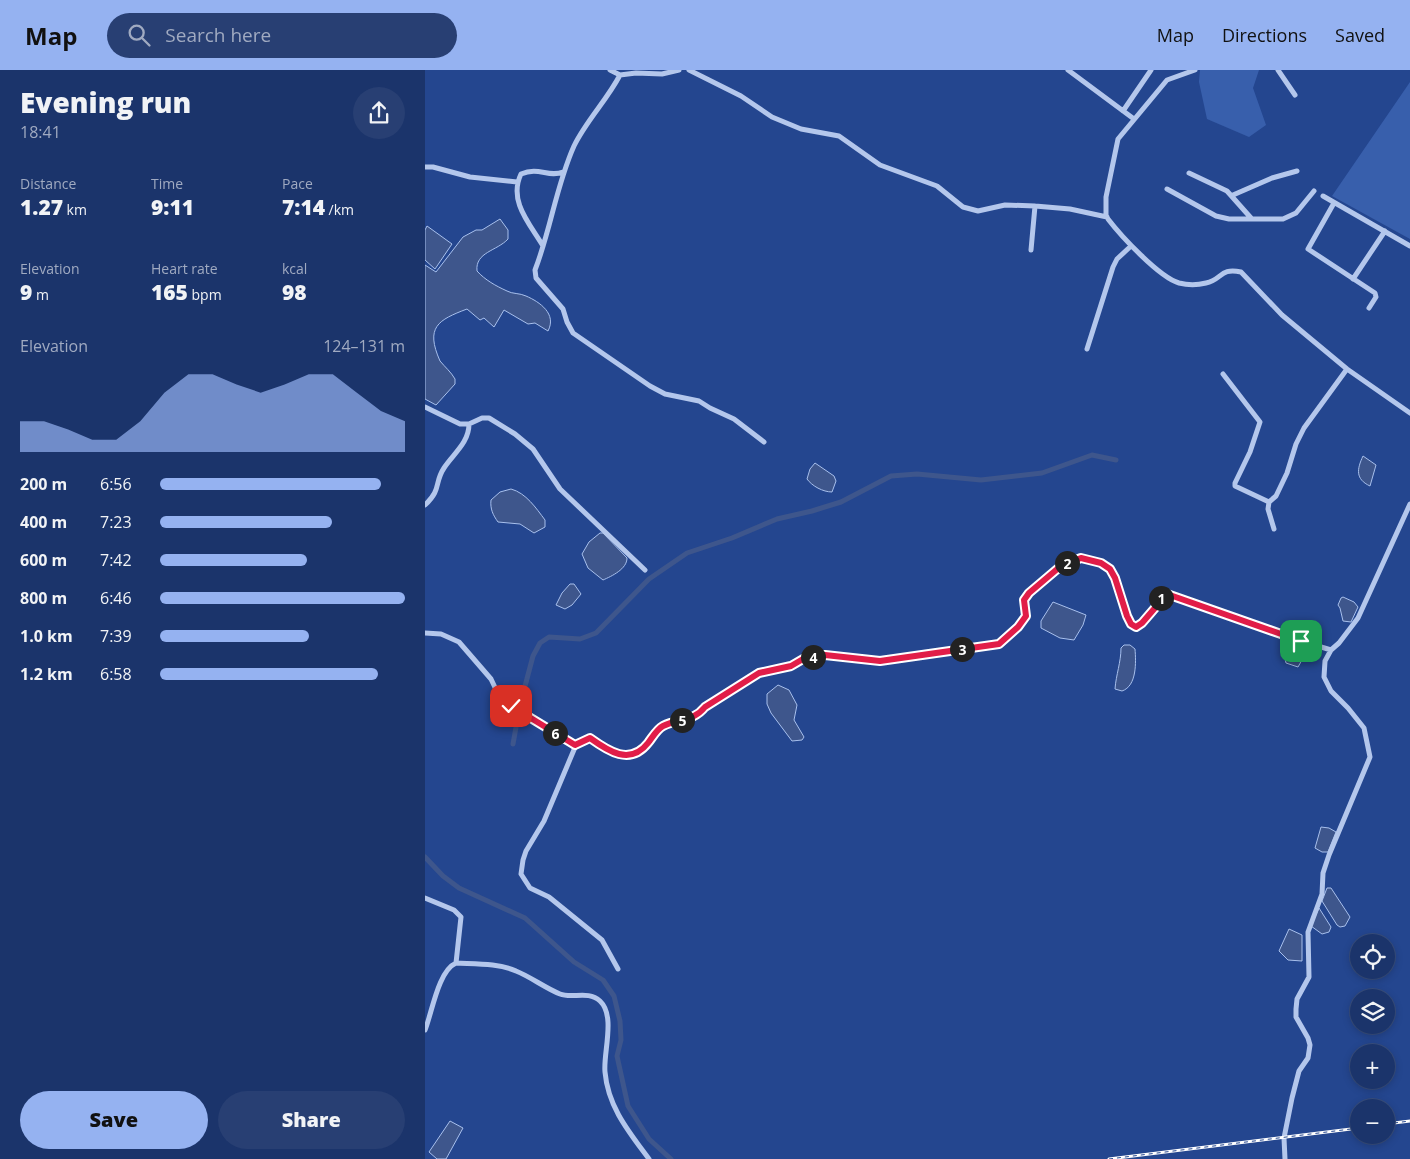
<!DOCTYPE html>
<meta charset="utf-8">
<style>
:root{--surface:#1b346b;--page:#283f73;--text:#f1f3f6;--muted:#a0aac1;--line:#394f7e;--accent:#95b2f1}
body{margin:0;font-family:"Open Sans",sans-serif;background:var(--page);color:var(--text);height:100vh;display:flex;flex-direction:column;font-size:19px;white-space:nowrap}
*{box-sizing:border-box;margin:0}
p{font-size:16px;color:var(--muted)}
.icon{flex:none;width:28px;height:28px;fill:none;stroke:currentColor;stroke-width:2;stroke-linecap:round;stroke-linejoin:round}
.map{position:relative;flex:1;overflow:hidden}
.drawer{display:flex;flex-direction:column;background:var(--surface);width:425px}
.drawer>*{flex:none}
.controls{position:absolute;left:925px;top:864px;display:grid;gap:10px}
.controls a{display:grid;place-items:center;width:45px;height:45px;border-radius:50%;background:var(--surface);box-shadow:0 2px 8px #0003,0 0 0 1px var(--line);font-size:25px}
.pin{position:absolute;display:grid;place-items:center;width:42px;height:42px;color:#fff;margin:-21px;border-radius:10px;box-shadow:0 2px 8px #0006}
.km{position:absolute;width:25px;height:25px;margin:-12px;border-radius:50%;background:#222;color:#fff;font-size:14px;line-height:25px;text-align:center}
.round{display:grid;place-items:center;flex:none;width:52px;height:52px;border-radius:26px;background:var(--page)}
.overview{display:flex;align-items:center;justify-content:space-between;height:85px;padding:0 20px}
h1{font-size:28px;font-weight:800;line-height:38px}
.figures{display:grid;grid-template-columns:repeat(3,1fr);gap:8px;height:85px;padding:5px 20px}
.figures div{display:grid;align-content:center}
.figures b{font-size:21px;font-weight:800}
.figures small{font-size:14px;font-weight:400}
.figures p{font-size:14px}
.chart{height:140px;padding:10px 20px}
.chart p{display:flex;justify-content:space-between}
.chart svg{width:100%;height:90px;margin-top:5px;fill:var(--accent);opacity:.7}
.primary-button{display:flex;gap:10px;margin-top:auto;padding:10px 20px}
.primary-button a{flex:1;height:58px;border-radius:30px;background:var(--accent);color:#111;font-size:20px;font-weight:800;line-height:58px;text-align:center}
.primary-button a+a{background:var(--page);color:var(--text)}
ul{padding:0 20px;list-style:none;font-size:16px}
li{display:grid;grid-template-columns:80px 60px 1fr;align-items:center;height:38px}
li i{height:12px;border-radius:6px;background:var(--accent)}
header{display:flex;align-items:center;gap:30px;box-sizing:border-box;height:70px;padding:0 25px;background:var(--accent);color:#111}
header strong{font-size:24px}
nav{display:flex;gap:28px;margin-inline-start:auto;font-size:18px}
.search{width:350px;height:45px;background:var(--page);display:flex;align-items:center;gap:12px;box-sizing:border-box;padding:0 18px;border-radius:28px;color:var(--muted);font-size:19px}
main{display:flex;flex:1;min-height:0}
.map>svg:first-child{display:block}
</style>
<header>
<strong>Map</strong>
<div class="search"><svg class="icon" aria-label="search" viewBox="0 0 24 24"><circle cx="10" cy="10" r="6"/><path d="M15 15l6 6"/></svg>Search here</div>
<nav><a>Map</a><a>Directions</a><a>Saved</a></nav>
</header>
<main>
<section class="drawer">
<div class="overview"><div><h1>Evening run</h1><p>18:41</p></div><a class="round"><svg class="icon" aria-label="share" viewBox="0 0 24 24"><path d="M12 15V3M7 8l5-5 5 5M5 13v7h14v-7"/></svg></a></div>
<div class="figures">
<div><p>Distance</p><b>1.27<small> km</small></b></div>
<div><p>Time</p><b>9:11</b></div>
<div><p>Pace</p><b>7:14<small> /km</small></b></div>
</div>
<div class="figures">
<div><p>Elevation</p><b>9<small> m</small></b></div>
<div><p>Heart rate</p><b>165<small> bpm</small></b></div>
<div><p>kcal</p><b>98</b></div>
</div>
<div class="chart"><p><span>Elevation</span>124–131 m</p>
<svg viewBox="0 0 160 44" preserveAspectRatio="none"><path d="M0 44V29L10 29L20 33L30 38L40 38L50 29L60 15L70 6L80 6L90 11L100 15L110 11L120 6L130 6L140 15L150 24L160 29V44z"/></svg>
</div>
<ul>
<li><b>200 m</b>6:56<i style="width:90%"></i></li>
<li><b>400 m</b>7:23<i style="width:70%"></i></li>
<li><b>600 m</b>7:42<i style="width:60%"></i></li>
<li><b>800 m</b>6:46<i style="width:100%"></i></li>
<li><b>1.0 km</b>7:39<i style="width:61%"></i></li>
<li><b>1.2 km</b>6:58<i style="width:89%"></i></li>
</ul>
<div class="primary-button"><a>Save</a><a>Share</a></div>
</section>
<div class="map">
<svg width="985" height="1089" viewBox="0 0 985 1089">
<rect width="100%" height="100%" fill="#24468f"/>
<!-- green -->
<path fill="#385fac" d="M 775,0 L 834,0 L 828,18 L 841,55 L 824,67 L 782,49 L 774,12 Z
M 985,12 L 985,169 L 907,126 Z"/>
<!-- water -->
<path fill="#3e568c" stroke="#a8c0ed" d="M 75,149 L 83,160 L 83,169 C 72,181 50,182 52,201 C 60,210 71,216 82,221 C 87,224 95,223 101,226 C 115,232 132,244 123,261 L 110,253 L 103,254 L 79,240 L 69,257 L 59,248 L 55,250 L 42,239 C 13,250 0,257 15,291 C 20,297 26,302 30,309 L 30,314 L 11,335 L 0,329 L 0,195 L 11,202 L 38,167 L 51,160 L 57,160 Z
M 2,156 L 27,174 L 10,199 L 0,190 L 0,160 Z
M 938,386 L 951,395 L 945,416 C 930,409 932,399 938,386 Z
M 390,393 L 409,406 L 411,411 L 407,422 C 398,422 387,416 382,409 L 385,399 Z
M 86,419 C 101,423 111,438 120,450 L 120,457 L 109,463 L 95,454 L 73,452 C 68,445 65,439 66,430 L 75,422 Z
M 175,463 L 178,463 L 202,488 C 202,499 187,506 178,510 L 163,498 L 157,484 L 164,472 Z
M 145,514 L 149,514 L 156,524 L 147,535 L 140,539 L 131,535 L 137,523 Z
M 918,527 L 929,532 L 933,537 L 926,552 L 918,551 L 915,538 L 913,535 L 916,528 Z
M 628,532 L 661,545 L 658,555 L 649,570 L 635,568 L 616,558 L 616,551 Z
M 699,575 L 705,575 L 710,579 C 711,592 712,616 697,621 L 690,619 C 691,605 696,592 696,578 Z
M 866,577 L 879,581 L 877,590 L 873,597 L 861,593 L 860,589 Z
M 353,615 L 364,620 L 372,635 L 369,650 L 379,667 L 377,670 L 367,671 L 346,643 L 342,634 L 342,624 Z
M 896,757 L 904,758 L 911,762 L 903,782 L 897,782 L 890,778 Z
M 902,818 L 906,818 L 925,847 L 920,856 L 915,857 L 912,855 L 897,831 Z
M 894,838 L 906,857 L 904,862 L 897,864 L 886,856 Z
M 864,859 L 877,865 L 877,891 L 863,890 L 854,881 Z
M 25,1051 L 38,1058 L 21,1089 L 12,1089 L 4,1082 Z"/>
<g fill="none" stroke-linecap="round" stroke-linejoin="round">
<!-- canal -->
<path stroke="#3e568c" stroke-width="5" d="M 88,674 L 95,635 L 108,586 L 115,573 L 124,567 L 155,569 L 171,563 L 224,509 L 262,483 L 307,468 L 352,449 L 387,441 L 416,432 L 466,406 L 492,404 L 556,410 L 617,403 L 667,385 L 691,390
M 0,787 L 18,806 L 34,818 L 100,848 L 149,892 L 178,910 L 189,926 L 195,951 L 196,970 L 192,986 L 203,1036 L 224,1069 L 246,1089"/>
<!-- minor -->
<path stroke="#b4c7ec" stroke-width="5" d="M 185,0 L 195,5 L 211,3 L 237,4 L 254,0
M 264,0 L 316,26 L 347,47 L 376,59 L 414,66 L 455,95 L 512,116 L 538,137 L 553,141 L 580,135 L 610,136 L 645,139 L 682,147
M 643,0 L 709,49
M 770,0 L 742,10 L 693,69 L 681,127 L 681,145 L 683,149 C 696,166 734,207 754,213 C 762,215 773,215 781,213 C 797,210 795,197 816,202 L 857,245 L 922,299 L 985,343
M 853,0 L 870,25
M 195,5 C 182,30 161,51 149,76 C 131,116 126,159 110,200 L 111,208 L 138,239 L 142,252 L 148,263 L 225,316 L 240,324 L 274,331 L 285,338 L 309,349 L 339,372
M 698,41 L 726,0
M 0,97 L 8,97 L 45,107 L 92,112
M 764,103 L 802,121 L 826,148
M 742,119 L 791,146 L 804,149 L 858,149 L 871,143 L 889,121
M 808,125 L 847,108 L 872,101
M 898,126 L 985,176
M 909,133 L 883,179 L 950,223 L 951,227 L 944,238
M 118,176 C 105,154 83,131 96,104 C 114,96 123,108 138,102
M 606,180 L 610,136
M 928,209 L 960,161
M 662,279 L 688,197 L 692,189 L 706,176
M 798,304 L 835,352 L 825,382 L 810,413 L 810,416 L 844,432
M 0,337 L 35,354 L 44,354 L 57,348 L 64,348 L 90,364 L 108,379 L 135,419 L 220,500
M 0,435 C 17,419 9,413 19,398 C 28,384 44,373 44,354
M 849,459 L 843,439 L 844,432 L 851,426 L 862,403 L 871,374 L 879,358 L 922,299
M 0,563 L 16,564 L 34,572 L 66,609 L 75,628 L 151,675
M 0,828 L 29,840 L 36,847 L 31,893
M 193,899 L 177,870 L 124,827 L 105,818 L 96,804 L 98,790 L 101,781 L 119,751 L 151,675 L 165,668 C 183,681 205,696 223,673 C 227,668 232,659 238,656 C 254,648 269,652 280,637 L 334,603 L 366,596 L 378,589 L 400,585 L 455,591 L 498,583 L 574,574 L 593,557 L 601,546 L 599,530 C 609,517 638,490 655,489 C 659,488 665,490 670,491 C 676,493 683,496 686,501 C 696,516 696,548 711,557 L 717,553 L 742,523 L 834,558 L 906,580
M 0,960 C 7,943 13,901 31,893 C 49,894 74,893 91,901 C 106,907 120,918 135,924 C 147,929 163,920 175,931 C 191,946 178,983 180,1002 C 183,1037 204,1062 224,1089
M 860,1089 L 859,1068 L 867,1028 L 874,1001 L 883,988 L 885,975 L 883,968 L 871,947 L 871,939 L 872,929 L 884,907 L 883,862 L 897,824 L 898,803 L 904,785 L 945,687 L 939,658 L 923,638 L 906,621 L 899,607 L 900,591 L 906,580 L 914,573 L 933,548 L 985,434"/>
<!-- rail casing -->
<g stroke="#fff" stroke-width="3">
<path id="rail" d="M 961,1054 L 985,1051
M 684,1089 L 934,1058"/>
</g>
<!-- rail -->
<use href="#rail" stroke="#24468f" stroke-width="1" stroke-dasharray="4" stroke-linecap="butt"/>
</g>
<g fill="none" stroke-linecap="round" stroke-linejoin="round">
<!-- route casing -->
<g stroke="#fff" stroke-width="10">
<path id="route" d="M 86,636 L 150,675 L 165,668 C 183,681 205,696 223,673 C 227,668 232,659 238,656 C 254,648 268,652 280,637 L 334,603 L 366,596 L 378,589 L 400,585 L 455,591 L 574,574 L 593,557 L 601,546 L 599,530 L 604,523 L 637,495 L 656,488 L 676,493 L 685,499 L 690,508 L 702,546 L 706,554 L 711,557 L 717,553 L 742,524 L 876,571"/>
</g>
<!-- route -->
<use href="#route" stroke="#e11d48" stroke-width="6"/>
</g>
</svg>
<div class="controls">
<a><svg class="icon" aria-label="locate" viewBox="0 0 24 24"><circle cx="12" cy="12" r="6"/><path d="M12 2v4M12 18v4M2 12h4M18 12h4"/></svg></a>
<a><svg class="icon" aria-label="layers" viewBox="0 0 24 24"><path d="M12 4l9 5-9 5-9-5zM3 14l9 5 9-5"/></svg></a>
<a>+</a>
<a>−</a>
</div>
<div class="pin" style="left:876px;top:571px;background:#1e9e55"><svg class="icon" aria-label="arrive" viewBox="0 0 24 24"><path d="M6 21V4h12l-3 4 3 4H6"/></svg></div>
<div class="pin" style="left:86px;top:636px;background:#d93025"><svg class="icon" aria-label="check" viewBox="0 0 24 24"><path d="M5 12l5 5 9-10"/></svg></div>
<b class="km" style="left:736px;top:528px">1</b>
<b class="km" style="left:642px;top:493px">2</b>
<b class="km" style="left:537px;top:579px">3</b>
<b class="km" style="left:388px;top:587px">4</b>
<b class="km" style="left:257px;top:650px">5</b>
<b class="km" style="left:130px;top:663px">6</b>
</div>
</main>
